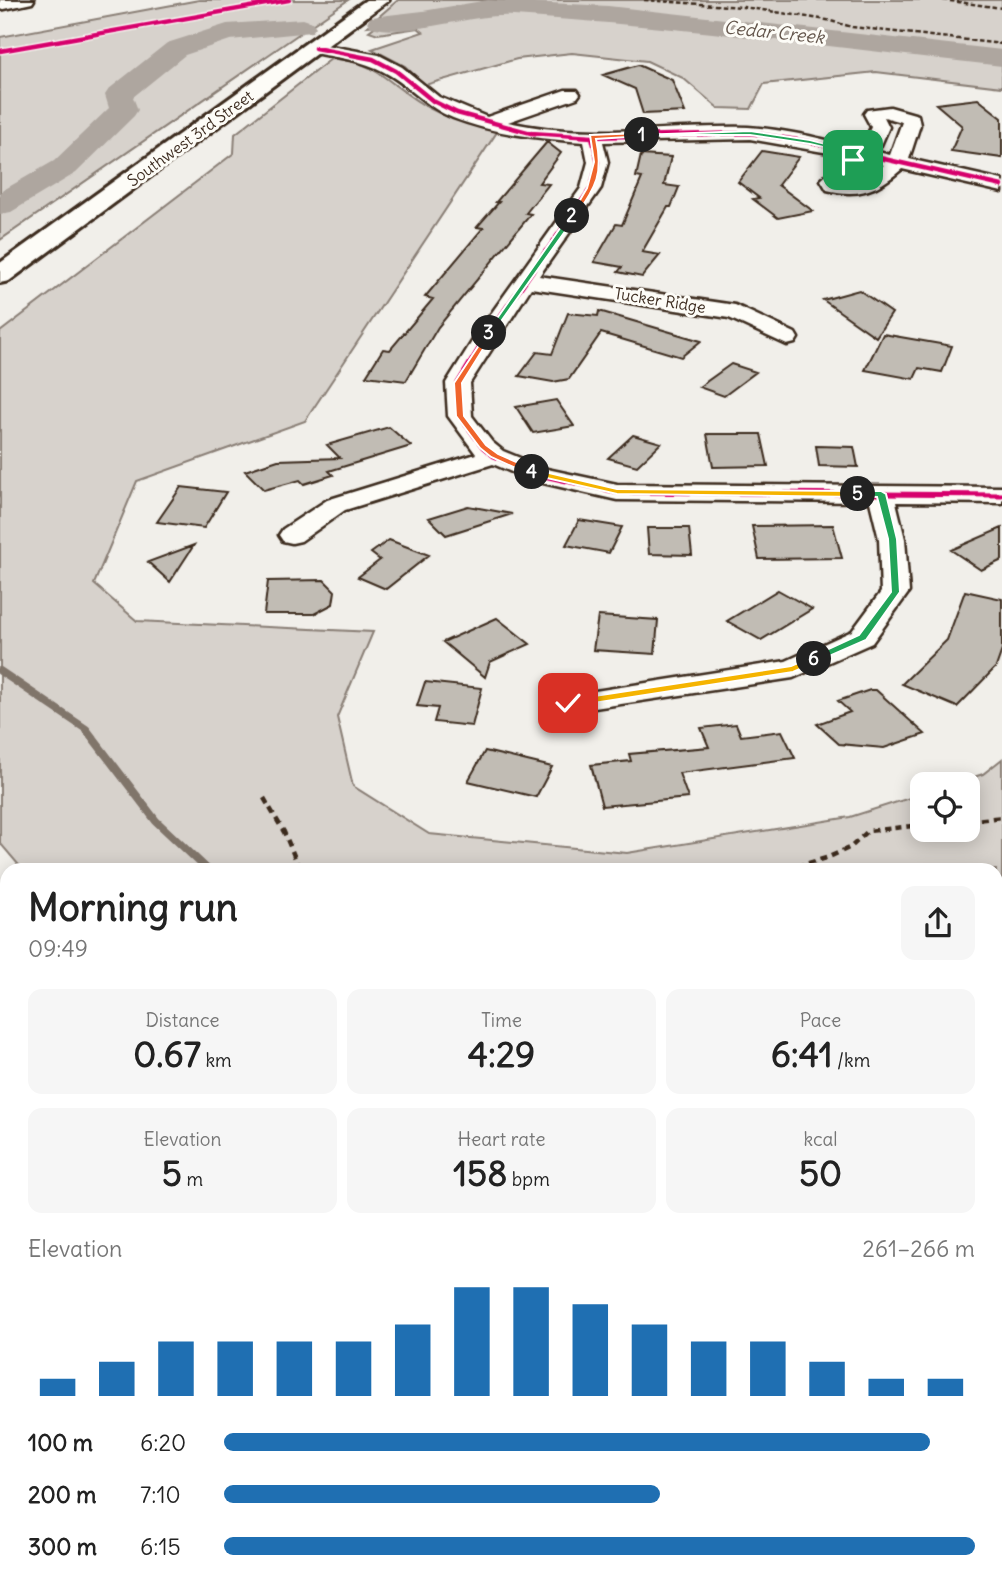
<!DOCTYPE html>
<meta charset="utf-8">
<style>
:root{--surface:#fff;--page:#f6f6f6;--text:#222;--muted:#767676;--accent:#1f6fb2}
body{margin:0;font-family:Delius,sans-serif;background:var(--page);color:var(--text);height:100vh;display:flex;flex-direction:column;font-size:26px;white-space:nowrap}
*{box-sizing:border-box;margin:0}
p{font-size:23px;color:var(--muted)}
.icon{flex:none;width:38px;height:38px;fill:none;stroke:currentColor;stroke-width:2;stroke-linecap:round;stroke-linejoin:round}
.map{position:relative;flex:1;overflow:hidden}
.sheet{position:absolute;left:0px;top:863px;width:1003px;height:726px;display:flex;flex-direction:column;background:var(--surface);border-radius:21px 21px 0 0;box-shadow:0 4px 18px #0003}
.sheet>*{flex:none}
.controls{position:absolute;left:910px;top:772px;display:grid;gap:14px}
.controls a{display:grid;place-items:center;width:70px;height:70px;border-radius:14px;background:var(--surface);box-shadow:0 4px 18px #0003;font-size:35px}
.pin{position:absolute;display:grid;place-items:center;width:60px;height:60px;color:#fff;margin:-30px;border-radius:14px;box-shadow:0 4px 10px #0006}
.km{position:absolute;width:35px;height:35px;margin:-18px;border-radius:50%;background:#222;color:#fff;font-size:19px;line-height:35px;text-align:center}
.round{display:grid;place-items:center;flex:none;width:74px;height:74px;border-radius:14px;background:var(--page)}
.headline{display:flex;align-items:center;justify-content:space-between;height:119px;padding:0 28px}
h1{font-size:38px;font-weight:700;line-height:52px}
.stats{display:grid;grid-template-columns:repeat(3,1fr);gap:10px;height:119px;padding:7px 28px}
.stats div{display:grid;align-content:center;border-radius:14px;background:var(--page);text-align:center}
.stats b{font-size:35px;font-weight:700}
.stats small{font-size:19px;font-weight:400}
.stats p{font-size:19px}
.chart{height:196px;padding:14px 28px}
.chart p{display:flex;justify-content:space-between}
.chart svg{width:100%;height:126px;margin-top:7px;stroke:var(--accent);stroke-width:6}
ul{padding:0 28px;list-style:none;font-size:23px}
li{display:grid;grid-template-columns:112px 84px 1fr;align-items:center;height:52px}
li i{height:18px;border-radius:9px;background:var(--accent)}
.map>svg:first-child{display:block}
</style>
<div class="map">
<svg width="1002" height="1588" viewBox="0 0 1002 1588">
<rect width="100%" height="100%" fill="#f1efea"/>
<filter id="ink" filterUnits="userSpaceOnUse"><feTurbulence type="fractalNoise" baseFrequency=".0143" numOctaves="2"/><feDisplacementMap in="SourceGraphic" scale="14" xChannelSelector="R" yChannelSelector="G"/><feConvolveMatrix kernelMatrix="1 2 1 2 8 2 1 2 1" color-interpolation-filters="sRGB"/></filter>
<g filter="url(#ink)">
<!-- green -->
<path fill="#d7d2cc" stroke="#897e75" stroke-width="2" d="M 199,0 L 348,0 L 0,240 L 0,37 Z
M 398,0 L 1002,0 L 1002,56 L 608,14 L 491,7 L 431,18 L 522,13 L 598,16 L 953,53 L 1002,60 L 1002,87 L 876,72 L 764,84 L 751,109 L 718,108 L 683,78 L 647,61 L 572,53 L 517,59 L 425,85 L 405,66 L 372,49 L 423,32 L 418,28 L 378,34 L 369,31 L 377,25 L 368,26 Z
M 331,59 C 378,59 393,90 431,109 C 452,120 474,126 497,132 L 305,421 L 137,481 L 94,584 L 137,621 L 373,632 L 337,717 L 353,786 L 429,834 L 627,853 L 850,817 L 922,794 L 922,830 L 968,830 L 968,784 L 952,784 L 983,774 L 1002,759 L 1002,1017 L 996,1021 L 996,870 L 23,870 L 0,843 L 0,332 L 234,153 L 235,134 Z
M 996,1110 L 1002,1116 L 1002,1588 L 995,1582 Z"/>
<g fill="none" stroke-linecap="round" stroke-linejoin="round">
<!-- stream-far1 -->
<path stroke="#80746b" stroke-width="8" d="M 0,671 L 86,729 L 156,821 L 208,870"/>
<!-- stream -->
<path stroke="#80746b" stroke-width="10" d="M 996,1291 L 1002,1293"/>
<!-- river -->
<path fill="#aea69f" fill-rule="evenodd" d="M 488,0 L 608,6 L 1002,50 L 1002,66 C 839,48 677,26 514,16 C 468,13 415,38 371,27 L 367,22 L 371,17 L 423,11 Z
M 303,19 L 312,22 L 316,27 L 312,32 L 230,40 L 185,55 L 133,97 L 138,110 L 134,116 L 76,173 L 11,212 L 0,214 L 0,192 L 54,161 L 109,108 L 105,95 L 109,89 L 167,43 L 227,24 Z"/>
</g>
<!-- building -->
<path fill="#c1bcb4" stroke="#3b2a1e" stroke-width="2" d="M 638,65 L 672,80 L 685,112 L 643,114 L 635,89 L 603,75 Z
M 978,99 L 1002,118 L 1002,158 L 951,151 L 962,126 L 936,104 Z
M 547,142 L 561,153 L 539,183 L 549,184 L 526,213 L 531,214 L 438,327 L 406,381 L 366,376 L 383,349 L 390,350 L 433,299 L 425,297 L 483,228 L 477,227 L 499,202 L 496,202 Z
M 762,151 L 799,157 L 778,185 L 813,211 L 778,218 L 753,199 L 759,198 L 738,182 Z
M 641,155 L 671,157 L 664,185 L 679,187 L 671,207 L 668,207 L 642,252 L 660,255 L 642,277 L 618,272 L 622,267 L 594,262 L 616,224 L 622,225 L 642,178 L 636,177 Z
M 859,290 L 892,313 L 876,337 L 823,300 Z
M 599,311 L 701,341 L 681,357 L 601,333 L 569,379 L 553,382 L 519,376 L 537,352 L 552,354 L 568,313 L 598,316 Z
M 883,334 L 952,346 L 942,372 L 919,368 L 914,379 L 865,370 Z
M 731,364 L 756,372 L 724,396 L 699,387 Z
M 556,400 L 574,426 L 533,433 L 516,407 Z
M 389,427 L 411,446 L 329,471 L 333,475 L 304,484 L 300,480 L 264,490 L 245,471 L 278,460 L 340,458 L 327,445 Z
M 707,434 L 761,434 L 768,466 L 713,467 Z
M 633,435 L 661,443 L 637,466 L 608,458 Z
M 816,446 L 854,447 L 858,467 L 819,466 Z
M 181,487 L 226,492 L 204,528 L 157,522 Z
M 468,506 L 512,514 L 446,535 L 429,518 Z
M 579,520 L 622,527 L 609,553 L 566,545 Z
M 833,525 L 842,558 L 759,559 L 752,526 Z
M 647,528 L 689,528 L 692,555 L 649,554 Z
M 1002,528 L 1002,560 L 981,570 L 951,550 Z
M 389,540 L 429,555 L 386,589 L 358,577 L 380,560 L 371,553 Z
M 194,545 L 170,582 L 148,562 Z
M 324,580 L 335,591 L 333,604 L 314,614 L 264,614 L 268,581 Z
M 778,590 L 812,609 L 761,640 L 727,621 Z
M 965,591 L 1002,599 L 1002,650 L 996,667 L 957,707 L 902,684 L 947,640 Z
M 598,616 L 658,620 L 655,654 L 593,650 Z
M 497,618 L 530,644 L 490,662 L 485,677 L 443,642 Z
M 425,682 L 482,688 L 472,726 L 434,722 L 438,708 L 417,706 Z
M 870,690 L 876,690 L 925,734 L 884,748 L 839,744 L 817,724 L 850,712 L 838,701 Z
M 736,724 L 741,736 L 782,731 L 795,758 L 679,773 L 688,798 L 602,806 L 591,765 L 631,761 L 629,754 L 709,747 L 701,728 Z
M 485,751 L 552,767 L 536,797 L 468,781 Z"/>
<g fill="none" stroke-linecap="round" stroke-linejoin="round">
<!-- street casing -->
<g stroke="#3b2a1e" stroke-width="5">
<path id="street" d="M 0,0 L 34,0 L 32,3 L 0,10 Z
M 315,43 L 379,55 L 402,67 L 439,97 L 487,117 L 565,90 L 577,90 L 580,94 L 577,98 L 508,122 C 587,140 668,125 748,127 C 785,129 823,139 859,148 L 863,145 L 871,127 L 864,114 L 867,110 L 890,107 L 918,115 L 920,125 L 909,159 L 1002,180 L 1002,192 L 902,169 C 878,190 859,198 827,190 L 821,180 L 846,156 L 750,139 L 603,142 L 608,162 L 601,188 L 539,276 L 735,305 L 795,333 L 798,338 L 795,343 L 787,345 L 729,318 L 531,288 L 470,383 L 472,416 L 492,442 L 503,451 L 547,469 L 617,484 L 1002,487 L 1002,503 L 896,502 L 905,539 L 909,592 L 872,643 L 793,678 L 568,712 L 557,709 L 553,703 L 557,697 L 786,661 L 852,631 L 881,592 L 879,539 L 870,502 L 617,500 L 530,480 L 493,464 L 345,510 L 301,541 L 292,543 L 283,541 L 279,535 L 283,529 L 327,500 L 476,454 L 448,416 L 446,383 L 478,332 L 581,188 L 588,162 L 584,142 C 539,139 495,134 453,118 C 426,107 410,86 386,73 C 362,59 336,58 309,52 L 307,48 L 309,44 ZM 884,117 L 902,122 L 890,155 L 878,152 L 889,127 ZM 865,160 L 884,165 L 863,180 L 842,182 Z
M 123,1582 L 172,1582 L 169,1588 L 120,1588 Z"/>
</g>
<!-- secondary casing -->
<g stroke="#3b2a1e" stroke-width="6">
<path id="secondary" d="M 366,0 L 389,0 L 9,281 L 0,283 L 0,263 Z"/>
</g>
<!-- path-far1 -->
<path stroke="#3b2a1e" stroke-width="2.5" stroke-dasharray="4.5 2.5" stroke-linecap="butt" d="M 644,0 L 743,7 L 827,20 L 852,27 L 1002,44
M 943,0 L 1002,8"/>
<!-- path -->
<path stroke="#3b2a1e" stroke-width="4.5" stroke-dasharray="7 5" stroke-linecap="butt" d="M 264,798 L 284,832 L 300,870
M 968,821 L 1002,817
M 785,870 L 829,857 L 851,847 L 868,831 L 922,825"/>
<!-- street -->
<use href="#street" fill="#fdfcf7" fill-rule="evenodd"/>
<!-- secondary -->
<use href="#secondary" fill="#fdfcf7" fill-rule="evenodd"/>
<!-- cycleway-far1 casing -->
<g stroke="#fdfcf7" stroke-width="7">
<path id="cycleway-far1" d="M 315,48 L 373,59 L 396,71 L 433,101 L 457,113 L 531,133 L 592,137 L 750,133 L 810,142 L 1002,186
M 0,51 L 289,0
M 545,253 L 591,188 L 598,162 L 592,137"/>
</g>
<!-- cycleway casing -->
<g stroke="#fdfcf7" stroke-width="9">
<path id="cycleway" d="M 546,251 L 486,337 L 458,383 L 460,416 L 483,447 L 494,456 L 539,475 L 617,492 L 1002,495"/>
</g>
<!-- cycleway-far1 -->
<use href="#cycleway-far1" stroke="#d6006c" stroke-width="4.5"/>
<!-- cycleway -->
<use href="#cycleway" stroke="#d6006c" stroke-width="5"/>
</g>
</g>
<!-- split-1 -->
<path fill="#22a559" stroke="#fff" stroke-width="2" d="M 750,131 L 810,140 L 864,154 L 853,162 L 850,160 L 855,154 L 810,144 L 750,135 L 639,135 Z"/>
<!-- split-2 -->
<path fill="#f0652b" stroke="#fff" stroke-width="2" d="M 642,133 L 645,136 L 596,139 C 604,176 595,187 575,217 L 570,217 L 587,188 L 594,162 L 590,135 Z"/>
<!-- split-3 -->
<path fill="#22a559" stroke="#fff" stroke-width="2" d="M 570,214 L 576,216 L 492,334 L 486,334 Z"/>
<!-- split-4 -->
<path fill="#f0652b" stroke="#fff" stroke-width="2" d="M 489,330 L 493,333 L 462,383 L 464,416 L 486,445 L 498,454 L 535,470 L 535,474 L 529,474 L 491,457 L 480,448 L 456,416 L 454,383 Z"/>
<!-- split-5 -->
<path fill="#f5b400" stroke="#fff" stroke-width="2" d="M 532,469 L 617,489 L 858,491 L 863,494 L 858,497 L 617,494 L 529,474 L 529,470 Z"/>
<!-- split-6 -->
<path fill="#22a559" stroke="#fff" stroke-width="2" d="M 858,491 L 881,491 L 886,494 L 897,539 L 900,592 L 866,640 L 818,661 L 811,661 L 811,657 L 859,635 L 891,592 L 888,539 L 877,497 L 855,496 L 854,494 Z"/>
<!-- split-7 -->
<path fill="#f5b400" stroke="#fff" stroke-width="2" d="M 814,656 L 820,659 L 818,661 L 793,672 L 568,707 L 563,703 L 568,700 L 791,666 Z"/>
<g text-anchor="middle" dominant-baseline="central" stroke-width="6" stroke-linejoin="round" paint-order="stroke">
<!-- far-street labels -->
<g font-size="16" fill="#3b2a1e" stroke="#fdfcf7">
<text transform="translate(190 138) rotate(-36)">Southwest 3rd Street</text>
<text transform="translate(660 300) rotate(9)">Tucker Ridge</text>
</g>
<!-- far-water labels -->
<g font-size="18" font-style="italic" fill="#63554b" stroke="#fdfcf7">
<text transform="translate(774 32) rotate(6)">Cedar Creek</text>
</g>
</g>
</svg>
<div class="controls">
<a><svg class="icon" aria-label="locate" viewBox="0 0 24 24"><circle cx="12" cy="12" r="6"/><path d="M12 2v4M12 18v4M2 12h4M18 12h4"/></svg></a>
</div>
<div class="pin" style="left:853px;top:160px;background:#1e9e55"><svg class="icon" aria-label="arrive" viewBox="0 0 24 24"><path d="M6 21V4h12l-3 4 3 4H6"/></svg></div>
<div class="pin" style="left:568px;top:703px;background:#d93025"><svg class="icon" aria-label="check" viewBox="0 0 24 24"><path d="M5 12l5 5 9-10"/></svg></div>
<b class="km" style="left:642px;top:135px">1</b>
<b class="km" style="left:572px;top:216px">2</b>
<b class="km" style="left:489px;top:333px">3</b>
<b class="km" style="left:532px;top:472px">4</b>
<b class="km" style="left:858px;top:494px">5</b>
<b class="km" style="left:814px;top:659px">6</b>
<section class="sheet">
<div class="headline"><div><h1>Morning run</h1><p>09:49</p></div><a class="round"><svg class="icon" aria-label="share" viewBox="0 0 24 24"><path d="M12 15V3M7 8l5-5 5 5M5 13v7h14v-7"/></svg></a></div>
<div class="stats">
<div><p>Distance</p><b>0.67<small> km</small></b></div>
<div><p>Time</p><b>4:29</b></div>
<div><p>Pace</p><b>6:41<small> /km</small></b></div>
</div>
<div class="stats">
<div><p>Elevation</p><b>5<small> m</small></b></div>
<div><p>Heart rate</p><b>158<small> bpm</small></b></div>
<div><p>kcal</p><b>50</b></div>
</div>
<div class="chart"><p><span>Elevation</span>261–266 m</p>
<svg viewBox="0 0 160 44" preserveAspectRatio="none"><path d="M5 44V38M15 44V32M25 44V25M35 44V25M45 44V25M55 44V25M65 44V19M75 44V6M85 44V6M95 44V12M105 44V19M115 44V25M125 44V25M135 44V32M145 44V38M155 44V38"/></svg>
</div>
<ul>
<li><b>100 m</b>6:20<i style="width:94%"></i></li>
<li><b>200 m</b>7:10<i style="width:58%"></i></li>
<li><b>300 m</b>6:15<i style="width:100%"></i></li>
</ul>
</section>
</div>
